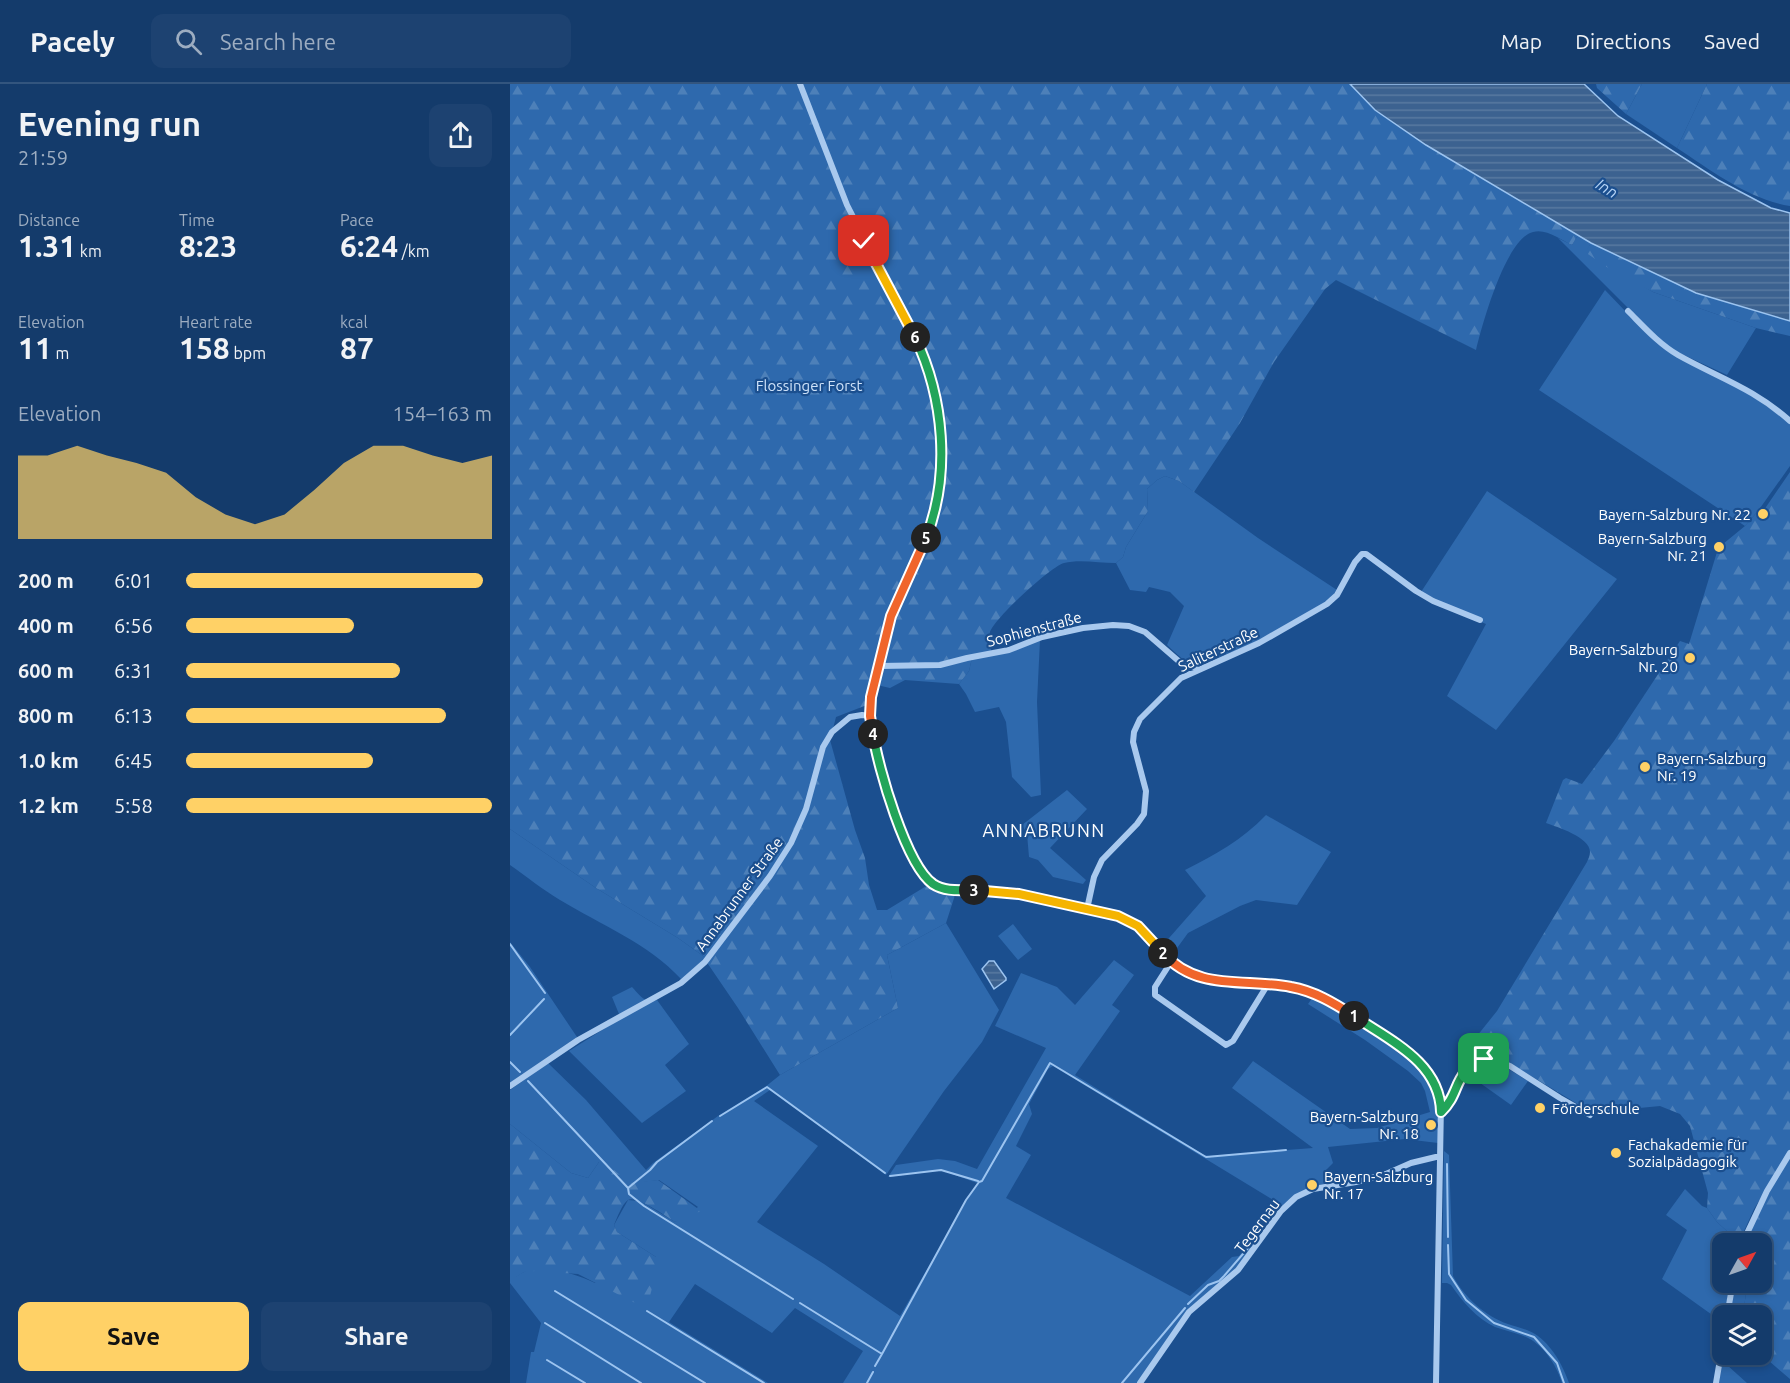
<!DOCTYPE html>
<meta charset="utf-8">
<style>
:root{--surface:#143b6b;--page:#1d4271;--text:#f1f3f6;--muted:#9dadc1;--line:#33557e;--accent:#ffd166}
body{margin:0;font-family:Ubuntu,sans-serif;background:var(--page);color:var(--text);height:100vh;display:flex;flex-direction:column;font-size:22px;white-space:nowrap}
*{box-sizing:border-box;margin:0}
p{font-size:20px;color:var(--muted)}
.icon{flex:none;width:33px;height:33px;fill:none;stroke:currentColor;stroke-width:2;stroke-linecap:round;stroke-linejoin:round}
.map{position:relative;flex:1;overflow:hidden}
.sheet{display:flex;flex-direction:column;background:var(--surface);width:510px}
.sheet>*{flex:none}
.needle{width:39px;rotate:50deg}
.fabs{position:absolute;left:1202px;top:1149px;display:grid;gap:12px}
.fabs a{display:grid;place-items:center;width:60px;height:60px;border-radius:12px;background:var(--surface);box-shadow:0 3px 9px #0003,0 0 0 2px var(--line);font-size:30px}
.pin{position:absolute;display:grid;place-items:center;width:51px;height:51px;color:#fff;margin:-26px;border-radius:12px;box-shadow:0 3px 9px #0006}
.km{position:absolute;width:30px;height:30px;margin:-15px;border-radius:50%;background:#222;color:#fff;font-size:16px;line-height:30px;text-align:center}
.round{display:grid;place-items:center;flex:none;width:63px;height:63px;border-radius:12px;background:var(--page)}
.headline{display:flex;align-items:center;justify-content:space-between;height:102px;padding:0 18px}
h1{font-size:33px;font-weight:700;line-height:45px}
.figures{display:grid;grid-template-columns:repeat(3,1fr);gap:9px;height:102px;padding:6px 18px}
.figures div{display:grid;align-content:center}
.figures b{font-size:30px;font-weight:700}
.figures small{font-size:16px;font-weight:400}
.figures p{font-size:16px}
.chart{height:168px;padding:12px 18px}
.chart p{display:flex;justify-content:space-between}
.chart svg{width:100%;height:108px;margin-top:6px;fill:var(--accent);opacity:.7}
.primary-button{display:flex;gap:12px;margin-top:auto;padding:12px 18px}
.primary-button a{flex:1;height:69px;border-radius:12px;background:var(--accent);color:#111;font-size:24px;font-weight:700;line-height:69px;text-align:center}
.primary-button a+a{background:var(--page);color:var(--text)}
ul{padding:0 18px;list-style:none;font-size:20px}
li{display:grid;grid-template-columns:96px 72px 1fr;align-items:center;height:45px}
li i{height:15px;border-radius:8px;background:var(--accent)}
header{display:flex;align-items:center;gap:36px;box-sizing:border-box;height:84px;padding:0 30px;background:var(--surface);border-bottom:2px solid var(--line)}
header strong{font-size:28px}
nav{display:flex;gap:33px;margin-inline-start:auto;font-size:21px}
.search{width:420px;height:54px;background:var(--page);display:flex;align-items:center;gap:15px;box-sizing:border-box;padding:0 21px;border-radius:12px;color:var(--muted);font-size:22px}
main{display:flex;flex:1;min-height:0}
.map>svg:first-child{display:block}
</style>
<header>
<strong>Pacely</strong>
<div class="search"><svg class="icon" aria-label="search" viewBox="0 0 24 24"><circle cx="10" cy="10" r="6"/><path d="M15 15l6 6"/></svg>Search here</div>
<nav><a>Map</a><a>Directions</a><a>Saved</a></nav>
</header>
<main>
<section class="sheet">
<div class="headline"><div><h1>Evening run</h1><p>21:59</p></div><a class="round"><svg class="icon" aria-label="share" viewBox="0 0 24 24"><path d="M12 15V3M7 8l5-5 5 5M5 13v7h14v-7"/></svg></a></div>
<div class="figures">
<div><p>Distance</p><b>1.31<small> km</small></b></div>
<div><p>Time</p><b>8:23</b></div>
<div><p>Pace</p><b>6:24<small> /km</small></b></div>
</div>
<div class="figures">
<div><p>Elevation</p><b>11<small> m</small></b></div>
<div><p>Heart rate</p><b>158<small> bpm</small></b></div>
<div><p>kcal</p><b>87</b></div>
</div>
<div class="chart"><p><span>Elevation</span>154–163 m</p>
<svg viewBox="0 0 160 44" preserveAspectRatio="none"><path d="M0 44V10L10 10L20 6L30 10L40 13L50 17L60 27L70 34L80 38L90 34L100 24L110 13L120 6L130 6L140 10L150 13L160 10V44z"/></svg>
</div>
<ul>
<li><b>200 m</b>6:01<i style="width:97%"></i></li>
<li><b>400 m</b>6:56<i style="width:55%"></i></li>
<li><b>600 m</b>6:31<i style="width:70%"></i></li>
<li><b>800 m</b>6:13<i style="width:85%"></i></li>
<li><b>1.0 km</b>6:45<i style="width:61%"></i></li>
<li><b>1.2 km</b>5:58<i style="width:100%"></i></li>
</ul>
<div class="primary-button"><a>Save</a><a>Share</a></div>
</section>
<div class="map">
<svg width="1280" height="1299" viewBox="0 0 1280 1299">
<defs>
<pattern id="forest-firs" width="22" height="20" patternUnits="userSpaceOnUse" patternTransform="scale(1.5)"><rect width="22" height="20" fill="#2e69ad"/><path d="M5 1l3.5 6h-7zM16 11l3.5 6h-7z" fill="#4d80b9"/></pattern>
<pattern id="water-rules" width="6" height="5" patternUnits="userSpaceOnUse" patternTransform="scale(1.5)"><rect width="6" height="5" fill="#3c6290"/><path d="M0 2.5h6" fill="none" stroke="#597aa1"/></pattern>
</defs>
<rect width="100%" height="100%" fill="#1b4f8f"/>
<!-- green -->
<path fill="#2e69ad" d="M 1132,0 L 1197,0 L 1167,64 L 1116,30 Z
M 1068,151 L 1081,159 L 1076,168 L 1143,208 L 1246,244 L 1217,291 L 1163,266 L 1146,252 L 1048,154 L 1062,161 Z
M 1095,206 L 1141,254 L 1233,305 L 1280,339 L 1280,382 L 1248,427 L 1235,442 L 1029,306 Z
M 655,392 L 669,397 L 748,454 L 827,506 L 820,516 L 742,560 L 689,581 C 675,580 667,570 657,561 L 674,522 L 660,508 L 639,503 L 636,508 L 620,506 L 606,479 L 613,473 L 616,463 L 638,427 L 637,405 L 647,396 Z
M 977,407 L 1107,495 L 986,646 L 937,612 L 976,540 L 938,525 L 911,508 Z
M 530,556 L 527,618 L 531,711 L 521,713 L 502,693 L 496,638 L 489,623 L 465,628 L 456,610 L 449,600 L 459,587 L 462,574 Z
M 557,706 L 577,725 L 540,764 L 576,796 L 573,800 L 543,793 L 528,776 L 519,773 L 517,750 L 512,741 Z
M 756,731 L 821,768 L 787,821 L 746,816 L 730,822 L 678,849 L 662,871 L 652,862 L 696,812 L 675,786 C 705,771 732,756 756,731 Z
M 0,745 L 86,804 L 168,854 L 196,874 L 171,895 C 138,859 91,841 50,816 C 33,806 16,792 0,781 Z
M 436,839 L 489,926 L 472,958 L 434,1007 L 376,1091 L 260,1006 L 244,1017 L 308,1062 L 247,1138 L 314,1180 L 390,1232 L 467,1099 L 431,1086 L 378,1093 L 386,1081 L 428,1075 L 445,1077 L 467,1085 L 536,964 L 485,942 L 511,889 L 547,903 L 565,921 L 604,876 L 624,891 L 602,921 L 610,927 L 565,991 L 694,1071 L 699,1072 L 803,1064 L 722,1004 L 743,977 L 840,1045 L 867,1044 L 920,1028 L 915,1007 L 911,999 L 898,987 L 855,956 L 798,920 L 803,913 C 829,925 907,972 920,996 C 931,1015 928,1038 928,1059 L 895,1055 L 818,1063 L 823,1079 L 813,1089 L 814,1100 L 800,1103 L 773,1122 L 543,982 L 538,985 L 519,1020 L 522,1030 L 506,1062 L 521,1071 L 496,1114 L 680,1212 L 722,1173 L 729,1172 L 744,1153 L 749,1155 L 731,1180 L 678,1227 L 627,1299 L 333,1299 L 353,1267 L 285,1224 L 262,1249 L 185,1200 L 159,1238 L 258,1299 L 16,1299 L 21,1268 L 24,1268 L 31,1239 L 0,1199 L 0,1195 C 6,1194 10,1189 16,1187 C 39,1183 65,1189 85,1199 L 146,1173 L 107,1148 L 104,1141 L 118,1116 L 130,1117 L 165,1138 L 188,1123 L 149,1096 L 119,1100 L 89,1078 L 78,1094 L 61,1089 L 0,1040 L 0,1006 L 38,979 L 76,1016 L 136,1086 L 143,1079 L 208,1032 L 255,1003 L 270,991 L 388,924 L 377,871 Z
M 503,840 L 522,865 L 508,876 L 488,852 Z
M 0,858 L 20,883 L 67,953 L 0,999 Z
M 122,903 C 129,910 135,921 147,916 L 179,960 L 155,981 L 176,1007 L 132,1039 L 59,967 L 108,936 L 109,930 L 102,913 Z
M 980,978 L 995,983 L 1018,997 L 1001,1021 L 956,989 L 971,979 Z
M 934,1067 L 939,1071 L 943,1192 C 955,1214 975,1232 998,1240 C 1007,1243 1017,1245 1025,1250 C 1041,1260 1053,1281 1059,1299 L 1052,1299 C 1046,1280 1032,1258 1011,1251 C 1003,1248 993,1246 985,1243 C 967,1235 952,1217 941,1201 L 937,1199 L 932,1199 Z
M 1175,1105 L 1192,1122 L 1197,1124 L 1207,1138 L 1229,1158 L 1212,1160 L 1212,1198 L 1221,1199 L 1212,1238 L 1152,1195 L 1177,1146 L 1156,1131 Z
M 1225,1201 L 1236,1209 L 1233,1231 L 1220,1232 Z
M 1214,1271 L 1219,1271 L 1217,1281 L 1237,1299 L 1209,1299 Z"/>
<!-- forest -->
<path fill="url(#forest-firs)" d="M 0,0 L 840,0 L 916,61 L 1068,151 L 1062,161 C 1051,156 1036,144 1023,148 C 996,154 972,241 966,266 L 826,196 L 815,205 L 764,278 L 730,339 L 684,408 L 669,397 L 655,392 L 647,396 L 637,405 L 638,427 L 616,463 L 613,473 L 606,479 C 590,479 569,475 554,479 C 540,483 484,535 480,548 C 478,556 481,564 482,571 L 462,574 L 459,587 L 449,600 L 395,596 L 380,604 L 367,601 L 362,619 L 326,633 L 320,656 L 345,746 L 355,774 L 359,801 L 367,826 L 377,826 L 418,801 L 445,811 L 436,839 L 377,871 L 388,924 L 270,991 L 228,924 L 198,880 L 196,874 L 168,854 L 86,804 L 0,745 Z
M 1086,0 L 1132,0 L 1116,30 L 1087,4 Z
M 1197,0 L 1280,0 L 1280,122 C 1238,115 1202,87 1167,64 Z
M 1081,159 L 1186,209 L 1280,237 L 1280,252 L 1246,244 L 1143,208 L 1107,190 L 1075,168 Z
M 1280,388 L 1280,1065 L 1244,1125 L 1229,1158 L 1207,1138 L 1197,1124 L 1198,1109 L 1180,1042 L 1170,1030 L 1150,1022 L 1098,1027 L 1076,1025 L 993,975 L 978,971 L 964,977 L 961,976 L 963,960 L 967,952 L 987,927 L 1077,778 C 1078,775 1080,772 1080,768 C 1080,753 1047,743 1036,739 L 1053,696 L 1056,694 L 1072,700 L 1104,657 L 1170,557 L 1179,560 L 1207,468 L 1213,460 L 1235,442 L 1248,427 L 1254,426 Z
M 0,1040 L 61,1089 L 78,1094 L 89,1078 L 95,1078 L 119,1099 L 148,1096 L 191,1127 L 165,1138 C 157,1133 126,1111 118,1116 C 112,1120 107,1134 104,1141 L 107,1148 L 146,1173 L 144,1196 L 138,1220 L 133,1223 L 68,1190 L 25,1187 L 14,1188 L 3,1195 L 0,1195 Z
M 1280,1074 L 1280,1295 L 1251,1270 L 1251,1232 L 1233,1231 L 1236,1209 L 1225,1201 L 1226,1199 L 1251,1198 L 1251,1160 L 1234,1159 L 1267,1094 Z"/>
<!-- water -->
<path fill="url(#water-rules)" stroke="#9cc4f0" stroke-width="1.5" d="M 840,0 L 1074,0 L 1108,32 L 1208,96 L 1261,124 L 1280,129 L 1280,237 L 1186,209 L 1081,159 L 916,61 L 865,26 Z
M 479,877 L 484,877 L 496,894 L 496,896 L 484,905 L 472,885 Z"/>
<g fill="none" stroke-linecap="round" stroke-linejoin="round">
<!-- stream -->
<path stroke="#9cc4f0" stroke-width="2" d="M 0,860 L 35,909
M 0,951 L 34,915
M 0,978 L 10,988
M 18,997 L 118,1104 L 119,1110 L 134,1122 L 283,1215
M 210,1032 L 257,1003 L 375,1089
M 937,1080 L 938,1153
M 380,1092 L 431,1086 L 468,1097
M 118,1104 L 140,1086 L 147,1078 L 202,1037
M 938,1161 L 939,1190 L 956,1216 L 984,1239 L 1024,1253 L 1047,1279 L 1054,1299
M 45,1207 L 195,1299
M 290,1219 L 372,1270 L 365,1282
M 678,1220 L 698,1201 L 709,1197 L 714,1192 L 745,1156
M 137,1227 L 254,1299
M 35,1239 L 131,1299
M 372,1270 L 456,1116 L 469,1098 L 472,1097 L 540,979 L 696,1073 L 776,1066
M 37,1276 L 75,1299
M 357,1299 L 363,1288
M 612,1299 L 675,1224"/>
<!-- street -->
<path stroke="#a9c9ee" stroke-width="6" d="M 290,0 L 337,121 L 412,267 L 424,307 L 428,330 L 430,349 L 430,392 L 429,409 L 422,439 L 381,532 L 360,623 L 363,653 L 374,696 L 387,734 L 409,785 L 420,798 L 432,805 L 473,805 L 509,810 L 616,835 L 633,846 L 661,878 L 676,888 L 691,894 L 714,899 L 780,902 L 818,916 L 907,976 L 923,995 L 931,1020 L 926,1299
M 1118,227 C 1134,243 1149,260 1168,271 C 1209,294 1243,304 1280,337
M 370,582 L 430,581 L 457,574 L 499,566 L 532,553 L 573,544 L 603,541 L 619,542 L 635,548 L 672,580 L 687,585
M 577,825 L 584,793 L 592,776 L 627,740 L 634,730 L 636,707 L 623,658 L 624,648 L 630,635 L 671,594 L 749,559 L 817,520 L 827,511 L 845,478 L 852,470 L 856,470 L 906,507 L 923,517 L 970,536
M 661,878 L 645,903 L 645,911 L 716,961 L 723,957 L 758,900
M 0,1002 L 68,956 L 171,899 L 195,878 L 260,792 L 281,759 L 296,725 L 313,663 L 322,648 L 340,633 L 352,631 L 360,632
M 931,1027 L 953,989 L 961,981 L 974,975 L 985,976 L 1000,982 L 1050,1014 L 1080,1031
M 1232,1160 L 1257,1107 L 1280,1069
M 1217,1232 L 1223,1198
M 630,1299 L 679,1228 L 728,1186 L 771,1127 L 786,1113 L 803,1105 L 846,1098 L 876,1090 L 901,1079 L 930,1072
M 1206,1299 L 1212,1264"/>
</g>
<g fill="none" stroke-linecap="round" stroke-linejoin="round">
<!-- split-1 casing -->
<g stroke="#fff" stroke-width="12">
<path id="split-1" d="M 844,932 C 879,956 930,978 931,1028 C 952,1008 941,990 974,975"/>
</g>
<!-- split-2 casing -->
<g stroke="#fff" stroke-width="12">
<path id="split-2" d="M 653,869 C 687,908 736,894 781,903 C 804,907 824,919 844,932"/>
</g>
<!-- split-3 casing -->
<g stroke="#fff" stroke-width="12">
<path id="split-3" d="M 464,806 L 509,810 L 608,832 L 628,842 L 653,869"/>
</g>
<!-- split-4 casing -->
<g stroke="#fff" stroke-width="12">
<path id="split-4" d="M 363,650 C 368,683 396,781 423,800 C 435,808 450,806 464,806"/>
</g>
<!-- split-5 casing -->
<g stroke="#fff" stroke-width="12">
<path id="split-5" d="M 363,650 L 360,632 L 361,613 L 381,532 L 416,454"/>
</g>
<!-- split-6 casing -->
<g stroke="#fff" stroke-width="12">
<path id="split-6" d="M 405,253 C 434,314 441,390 416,454"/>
</g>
<!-- split-7 casing -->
<g stroke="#fff" stroke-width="12">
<path id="split-7" d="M 354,157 L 405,253"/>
</g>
<!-- split-1 -->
<use href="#split-1" stroke="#22a559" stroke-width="8"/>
<!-- split-2 -->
<use href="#split-2" stroke="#f0652b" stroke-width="8"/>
<!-- split-3 -->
<use href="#split-3" stroke="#f5b400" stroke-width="8"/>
<!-- split-4 -->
<use href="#split-4" stroke="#22a559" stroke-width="8"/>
<!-- split-5 -->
<use href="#split-5" stroke="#f0652b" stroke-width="8"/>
<!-- split-6 -->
<use href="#split-6" stroke="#22a559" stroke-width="8"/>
<!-- split-7 -->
<use href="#split-7" stroke="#f5b400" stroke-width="8"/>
</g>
<!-- markers -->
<g fill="#ffd166" stroke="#1b4f8f" stroke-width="2">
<circle cx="1253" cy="430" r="6"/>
<circle cx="1209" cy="463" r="6"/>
<circle cx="1180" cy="574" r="6"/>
<circle cx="1135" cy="683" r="6"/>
<circle cx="1030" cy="1024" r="6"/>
<circle cx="921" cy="1041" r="6"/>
<circle cx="1106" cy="1069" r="6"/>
<circle cx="802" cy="1101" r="6"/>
</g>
<g text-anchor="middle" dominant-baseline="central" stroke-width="4.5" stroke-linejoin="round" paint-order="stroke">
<!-- park labels -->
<g font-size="15" fill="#cfe3fa" stroke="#1b4f8f">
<text x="299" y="301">Flossinger Forst</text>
</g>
<!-- poi labels -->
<g font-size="15" fill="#fff" stroke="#1b4f8f" text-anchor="end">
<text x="1241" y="430">Bayern-Salzburg Nr. 22</text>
<text x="1197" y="454">Bayern-Salzburg<tspan x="1197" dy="17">Nr. 21</tspan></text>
<text x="1168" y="565">Bayern-Salzburg<tspan x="1168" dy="17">Nr. 20</tspan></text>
<text x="1147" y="674" text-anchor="start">Bayern-Salzburg<tspan x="1147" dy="17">Nr. 19</tspan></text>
<text x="1042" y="1024" text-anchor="start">Förderschule</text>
<text x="909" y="1032">Bayern-Salzburg<tspan x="909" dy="17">Nr. 18</tspan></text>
<text x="1118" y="1060" text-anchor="start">Fachakademie für<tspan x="1118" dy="17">Sozialpädagogik</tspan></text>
<text x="814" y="1092" text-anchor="start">Bayern-Salzburg<tspan x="814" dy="17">Nr. 17</tspan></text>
</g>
<!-- street labels -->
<g font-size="15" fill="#fff" stroke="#1b4f8f">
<text transform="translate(524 545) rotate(-15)">Sophienstraße</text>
<text transform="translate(708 565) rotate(-25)">Saliterstraße</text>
<text transform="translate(229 810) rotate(-54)">Annabrunner Straße</text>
<text transform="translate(747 1142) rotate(-53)">Tegernau</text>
</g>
<!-- water labels -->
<g font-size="16" font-style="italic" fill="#b5d3f5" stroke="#1b4f8f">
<text transform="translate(1097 104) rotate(31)">Inn</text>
</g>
<!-- quarter labels -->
<g font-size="18" letter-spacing="1.5" fill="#fff" stroke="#1b4f8f">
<text x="534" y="746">ANNABRUNN</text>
</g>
</g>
</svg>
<div class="fabs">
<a><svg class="needle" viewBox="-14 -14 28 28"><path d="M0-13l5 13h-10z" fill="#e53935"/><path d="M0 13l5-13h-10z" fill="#9dadc1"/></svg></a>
<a><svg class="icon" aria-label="layers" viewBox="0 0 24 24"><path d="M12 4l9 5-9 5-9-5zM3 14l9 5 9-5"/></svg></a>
</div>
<div class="pin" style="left:974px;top:975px;background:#1e9e55"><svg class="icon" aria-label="arrive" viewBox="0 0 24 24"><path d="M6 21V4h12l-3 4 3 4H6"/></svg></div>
<div class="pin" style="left:354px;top:157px;background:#d93025"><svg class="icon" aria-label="check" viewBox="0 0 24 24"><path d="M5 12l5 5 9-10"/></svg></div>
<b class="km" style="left:844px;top:932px">1</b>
<b class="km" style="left:653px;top:869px">2</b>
<b class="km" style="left:464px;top:806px">3</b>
<b class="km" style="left:363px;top:650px">4</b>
<b class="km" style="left:416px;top:454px">5</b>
<b class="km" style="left:405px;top:253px">6</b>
</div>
</main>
